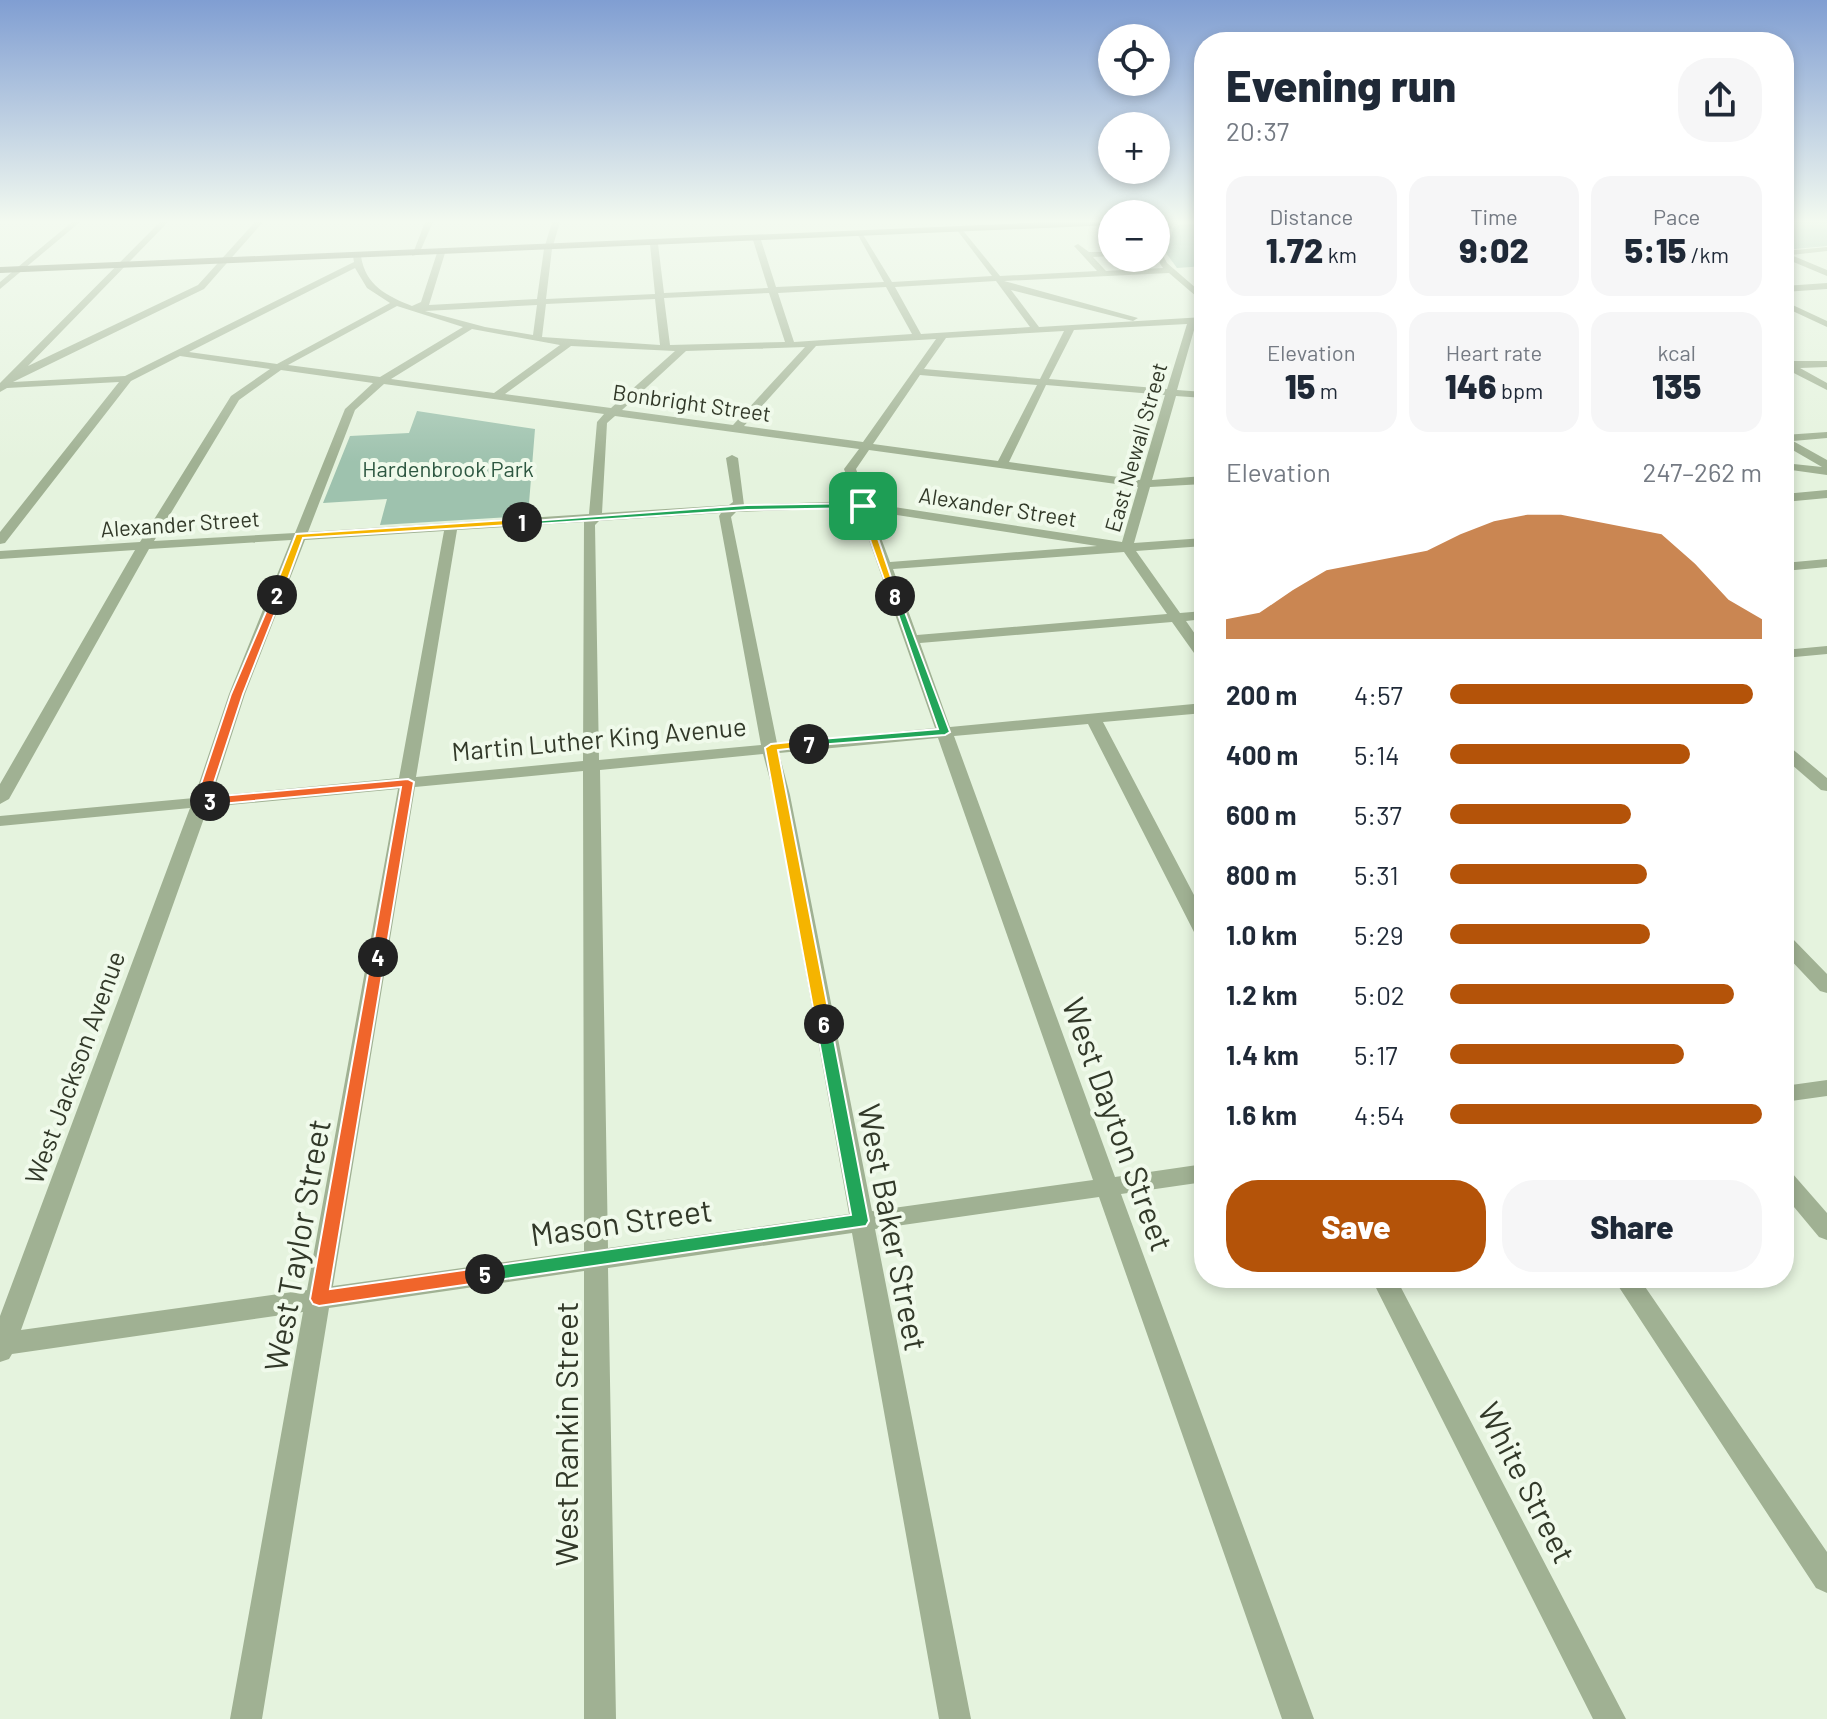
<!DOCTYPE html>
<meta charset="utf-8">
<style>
:root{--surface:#fff;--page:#f6f6f7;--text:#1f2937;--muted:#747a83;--accent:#b45309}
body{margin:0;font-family:Barlow,sans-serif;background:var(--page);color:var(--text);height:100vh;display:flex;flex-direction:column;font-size:30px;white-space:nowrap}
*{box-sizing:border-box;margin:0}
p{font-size:26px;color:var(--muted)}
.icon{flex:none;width:44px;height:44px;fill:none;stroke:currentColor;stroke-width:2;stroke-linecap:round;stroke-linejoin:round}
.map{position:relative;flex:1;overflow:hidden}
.details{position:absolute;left:1194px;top:32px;width:600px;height:1256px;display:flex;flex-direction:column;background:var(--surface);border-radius:32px;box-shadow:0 4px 12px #0003}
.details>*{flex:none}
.controls{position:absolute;left:1098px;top:24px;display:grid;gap:16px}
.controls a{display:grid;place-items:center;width:72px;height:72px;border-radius:50%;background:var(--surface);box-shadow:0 4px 12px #0003;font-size:40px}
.pin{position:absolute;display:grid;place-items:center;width:68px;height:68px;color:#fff;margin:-34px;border-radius:16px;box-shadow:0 4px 12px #0006}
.km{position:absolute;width:40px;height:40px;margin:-20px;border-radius:50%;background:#222;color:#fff;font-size:22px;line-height:40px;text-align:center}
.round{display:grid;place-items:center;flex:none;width:84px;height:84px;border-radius:32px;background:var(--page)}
.overview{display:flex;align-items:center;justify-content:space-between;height:136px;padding:0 32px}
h1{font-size:44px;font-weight:800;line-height:60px}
.figures{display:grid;grid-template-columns:repeat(3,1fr);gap:12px;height:136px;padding:8px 32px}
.figures div{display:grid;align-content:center;border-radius:20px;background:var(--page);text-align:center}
.figures b{font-size:34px;font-weight:800}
.figures small{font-size:22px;font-weight:400}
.figures p{font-size:22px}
.chart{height:224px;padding:16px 32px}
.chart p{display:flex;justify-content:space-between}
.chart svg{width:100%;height:144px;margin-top:8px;fill:var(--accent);opacity:.7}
.button{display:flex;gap:16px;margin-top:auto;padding:16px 32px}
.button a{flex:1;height:92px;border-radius:32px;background:var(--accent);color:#fff;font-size:32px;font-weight:800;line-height:92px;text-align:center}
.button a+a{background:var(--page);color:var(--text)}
ul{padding:0 32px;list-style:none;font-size:26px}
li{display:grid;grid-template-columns:128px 96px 1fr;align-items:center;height:60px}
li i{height:20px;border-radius:10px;background:var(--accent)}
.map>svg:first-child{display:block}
</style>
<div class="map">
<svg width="1827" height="1719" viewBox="0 0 1827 1719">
<rect width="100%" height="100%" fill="#e5f3de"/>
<!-- green -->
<path fill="#9ec2ae" d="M 1204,222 L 1204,266 L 1177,268 L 1166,253 L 1174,226 Z
M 1784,222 L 1827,222 L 1827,246 L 1784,250 Z
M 417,411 L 535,429 L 528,516 L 380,525 L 387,499 L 323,503 L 350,436 L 409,433 Z"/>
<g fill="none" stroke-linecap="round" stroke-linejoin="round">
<!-- minor -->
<path fill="#a0b193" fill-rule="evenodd" d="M 72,222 L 80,222 L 0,289 L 0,282 Z
M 160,222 L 168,222 L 28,366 L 198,285 L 255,222 L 263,222 L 204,289 L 13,382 L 125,376 L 354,262 L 353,256 L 357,254 L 361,256 C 365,285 387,296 412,306 L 421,302 L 437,253 L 441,251 L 445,253 L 429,305 L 537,299 L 544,249 L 552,222 L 560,222 L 552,249 L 546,299 L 655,294 L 650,244 L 654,242 L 658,244 L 664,293 L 768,288 L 753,240 L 757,238 L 761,240 L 776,287 L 884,282 L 858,235 L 862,233 L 892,282 L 992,276 L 957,230 L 961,228 L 1000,276 L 1097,271 L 1074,246 L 1078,244 L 1089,252 L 1112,252 L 1112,256 L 1093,257 L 1106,271 L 1163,268 C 1153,255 1155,238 1159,222 L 1167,222 L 1159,248 L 1167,263 L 1204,295 L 1204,303 L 1169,273 L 1004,281 L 1138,318 L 1133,321 L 1011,290 L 1039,327 L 1204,317 L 1204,323 L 1196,323 L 1177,390 L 1204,392 L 1204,398 L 1176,396 L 1152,480 L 1204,476 L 1204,484 L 1150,487 L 1134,543 L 1204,538 L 1204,546 L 1136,551 L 1180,613 L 1204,611 L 1204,619 L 1186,621 L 1204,647 L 1204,661 L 1199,660 L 1172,622 L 920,643 L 950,727 L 1204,703 L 1204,713 L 1103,722 L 1204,914 L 1204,938 L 1194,932 L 1088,724 L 954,736 L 1115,1177 L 1204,1164 L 1204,1182 L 1121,1194 L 1314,1719 L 1282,1719 L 1099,1197 L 875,1229 L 971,1719 L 939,1719 L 852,1233 L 608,1268 L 616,1719 L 584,1719 L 584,1271 L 329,1308 L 262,1719 L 230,1719 L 303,1312 L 12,1354 L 9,1359 L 0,1362 L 0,1316 L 190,808 L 0,826 L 0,816 L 194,798 L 229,694 L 291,540 L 149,549 L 9,799 L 0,804 L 0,784 L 135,550 L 0,559 L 0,551 L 140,542 L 231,396 L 270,369 L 180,356 L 131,381 L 5,543 L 0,544 L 0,532 L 119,382 L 7,388 L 0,392 L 0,383 ZM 355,268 L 367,288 L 390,303 L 277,364 L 189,352 ZM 996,281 L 1030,327 L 921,334 L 895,287 ZM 886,287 L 912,334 L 794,342 L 778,293 ZM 769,293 L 785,342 L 670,345 L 664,298 ZM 655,299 L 660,345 L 542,337 L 546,304 ZM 537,305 L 533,335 L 485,327 L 425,311 ZM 397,306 L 463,327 L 380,377 L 288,365 ZM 1187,324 L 1167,389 L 1049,379 L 1074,330 ZM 472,329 L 560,345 L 494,393 L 391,379 ZM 1064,331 L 1040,379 L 924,369 L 946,338 ZM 936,339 L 863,442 L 744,426 L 816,346 ZM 571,346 L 675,351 L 611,408 L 505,394 ZM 805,347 L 733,425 L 622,410 L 686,351 ZM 281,370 L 373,383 L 345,409 L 295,533 L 154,541 L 239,400 ZM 920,375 L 1037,385 L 998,461 L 873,444 ZM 384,384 L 604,414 L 597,422 L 589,514 L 308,532 L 355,410 ZM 1046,385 L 1165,395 L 1140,480 L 1009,462 ZM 615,416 L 859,449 L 844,469 L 855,501 L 744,505 L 738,458 L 732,455 L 726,458 L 733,502 L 729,505 L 602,513 L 607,423 ZM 869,450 L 1138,487 L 1122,542 L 868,503 L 856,469 ZM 852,508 L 858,509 L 935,728 L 777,743 L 731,517 L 736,512 ZM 871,511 L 1097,546 L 890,562 ZM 721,513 L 719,516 L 761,745 L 599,760 L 595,525 L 599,521 ZM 584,522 L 583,761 L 416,777 L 457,530 ZM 444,531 L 399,778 L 212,796 L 245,694 L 305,540 ZM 1124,552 L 1167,614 L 917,635 L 893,569 ZM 938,738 L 1093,1180 L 872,1211 L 790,795 L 779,753 ZM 763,754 L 774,795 L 849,1214 L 608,1248 L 600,770 ZM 583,771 L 584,1251 L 333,1286 L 415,787 ZM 398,789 L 307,1290 L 21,1330 L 208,807 Z
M 425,222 L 433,222 L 419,254 L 412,256 Z
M 1827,247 L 1827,251 L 1791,255 L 1827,270 L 1827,276 L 1784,258 L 1784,251 Z
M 1827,283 L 1827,289 L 1784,292 L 1784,286 Z
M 1784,301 L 1827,321 L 1827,327 L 1784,307 Z
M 1784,361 L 1827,361 L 1827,367 L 1800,368 L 1827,383 L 1827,390 L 1784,368 Z
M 1827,432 L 1827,438 L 1793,441 L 1827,460 L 1827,475 L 1784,469 L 1784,463 L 1822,467 L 1784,445 L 1784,435 Z
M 1827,490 L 1827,498 L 1784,502 L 1784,494 Z
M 1827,559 L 1827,567 L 1784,571 L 1784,563 Z
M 1827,646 L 1827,654 L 1784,658 L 1784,650 Z
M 1784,745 L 1790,747 L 1827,778 L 1827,791 L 1821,790 L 1784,758 Z
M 1784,935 L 1791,937 L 1827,974 L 1827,993 L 1820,991 L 1784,953 Z
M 1827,1080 L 1827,1096 L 1784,1102 L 1784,1086 Z
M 1784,1170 L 1792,1173 L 1827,1213 L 1827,1240 L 1819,1237 L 1784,1195 Z
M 1371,1278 L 1396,1278 L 1626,1719 L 1593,1719 Z
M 1613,1278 L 1639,1278 L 1827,1552 L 1827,1593 L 1816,1588 Z"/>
<!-- major -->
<path fill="#6c7b5b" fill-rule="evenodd" d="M 1053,222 L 1112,222 L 1112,225 L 0,273 L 0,267 Z"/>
</g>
<!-- sky -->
<linearGradient id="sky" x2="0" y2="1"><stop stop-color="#809ed2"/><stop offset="0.48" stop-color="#f3faf0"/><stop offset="1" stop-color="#f3faf0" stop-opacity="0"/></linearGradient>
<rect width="1827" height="462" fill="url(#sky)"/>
<!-- split-1 -->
<path fill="#22a559" stroke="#fff" stroke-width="2" d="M 863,503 L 866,508 L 747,510 L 522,525 L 518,522 L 747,505 Z"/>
<!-- split-2 -->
<path fill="#f5b400" stroke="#fff" stroke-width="2" d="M 522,519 L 526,524 L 303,538 L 282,595 L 277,598 L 272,595 L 296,534 Z"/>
<!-- split-3 -->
<path fill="#f0652b" stroke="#fff" stroke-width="2" d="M 274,593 L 282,595 L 243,694 L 209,798 L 216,801 L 210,805 L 197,805 L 195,802 L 231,694 Z"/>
<!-- split-4 -->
<path fill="#f0652b" stroke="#fff" stroke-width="2" d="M 408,779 L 414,782 L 385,957 L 378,962 L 371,957 L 401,787 L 210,805 L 204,801 L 210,797 Z"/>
<!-- split-5 -->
<path fill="#f0652b" stroke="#fff" stroke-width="2" d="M 378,953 L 385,957 L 330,1289 L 485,1267 L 494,1274 L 485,1282 L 319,1306 L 313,1304 L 310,1299 L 371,957 Z"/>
<!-- split-6 -->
<path fill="#22a559" stroke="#fff" stroke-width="2" d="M 824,1019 L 831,1024 L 869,1221 L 866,1226 L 485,1282 L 479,1279 L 476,1274 L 479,1269 L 485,1267 L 851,1215 L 816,1024 Z"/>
<!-- split-7 -->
<path fill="#f5b400" stroke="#fff" stroke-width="2" d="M 809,740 L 815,744 L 813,746 L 778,750 L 831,1024 L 824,1029 L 816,1024 L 765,748 L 771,744 Z"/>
<!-- split-8 -->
<path fill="#22a559" stroke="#fff" stroke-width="2" d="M 891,594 L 899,596 L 950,732 L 945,735 L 805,746 L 804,744 L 809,740 L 938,729 Z"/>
<!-- split-9 -->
<path fill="#f5b400" stroke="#fff" stroke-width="2" d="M 863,503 L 867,506 L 898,598 L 890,596 L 858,506 Z"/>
<g text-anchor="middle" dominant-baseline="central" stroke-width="8" stroke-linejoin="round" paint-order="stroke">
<!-- far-street labels -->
<g font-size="22" fill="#323929" stroke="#f0faeb">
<text transform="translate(692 402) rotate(8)">Bonbright Street</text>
<text transform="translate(1135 447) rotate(-74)">East Newall Street</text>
<text transform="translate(998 506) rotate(9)">Alexander Street</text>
<text transform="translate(180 523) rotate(-4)">Alexander Street</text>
</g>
<!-- far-park labels -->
<g font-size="22" fill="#2d5741" stroke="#f0faeb">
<text x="448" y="468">Hardenbrook Park</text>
</g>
<!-- street labels -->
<g font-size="26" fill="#323929" stroke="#f0faeb">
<text transform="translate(599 738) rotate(-5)">Martin Luther King Avenue</text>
<text transform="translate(74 1067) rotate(-70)">West Jackson Avenue</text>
</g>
<!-- near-street labels -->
<g font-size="32" fill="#323929" stroke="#f0faeb">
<text transform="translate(1119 1124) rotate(70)">West Dayton Street</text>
<text transform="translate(621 1221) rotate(-8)">Mason Street</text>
<text transform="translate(894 1227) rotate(79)">West Baker Street</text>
<text transform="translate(296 1245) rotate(-80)">West Taylor Street</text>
<text transform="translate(565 1434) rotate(-90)">West Rankin Street</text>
<text transform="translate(1528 1482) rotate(63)">White Street</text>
</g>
</g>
</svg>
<div class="controls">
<a><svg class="icon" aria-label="locate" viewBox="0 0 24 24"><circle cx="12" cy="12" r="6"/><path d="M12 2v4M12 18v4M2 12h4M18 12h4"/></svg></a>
<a>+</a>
<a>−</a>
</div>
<div class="pin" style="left:863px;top:506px;background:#1e9e55"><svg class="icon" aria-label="arrive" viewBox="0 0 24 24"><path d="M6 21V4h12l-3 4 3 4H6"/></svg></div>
<b class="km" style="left:522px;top:522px">1</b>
<b class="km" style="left:277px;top:595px">2</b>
<b class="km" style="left:210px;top:801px">3</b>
<b class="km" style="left:378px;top:957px">4</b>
<b class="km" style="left:485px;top:1274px">5</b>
<b class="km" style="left:824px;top:1024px">6</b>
<b class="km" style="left:809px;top:744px">7</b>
<b class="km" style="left:895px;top:596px">8</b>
<section class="details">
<div class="overview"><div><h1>Evening run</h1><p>20:37</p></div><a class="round"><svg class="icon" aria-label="share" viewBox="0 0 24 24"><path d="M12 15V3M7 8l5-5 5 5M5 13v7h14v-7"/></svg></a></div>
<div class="figures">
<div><p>Distance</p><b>1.72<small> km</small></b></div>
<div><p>Time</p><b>9:02</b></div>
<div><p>Pace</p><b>5:15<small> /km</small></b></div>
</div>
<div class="figures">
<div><p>Elevation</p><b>15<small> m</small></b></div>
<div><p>Heart rate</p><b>146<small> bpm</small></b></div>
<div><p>kcal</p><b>135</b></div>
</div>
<div class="chart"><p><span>Elevation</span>247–262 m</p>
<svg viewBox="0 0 160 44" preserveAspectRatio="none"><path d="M0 44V38L10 36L20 29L30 23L40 21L50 19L60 17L70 12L80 8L90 6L100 6L110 8L120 10L130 12L140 21L150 32L160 38V44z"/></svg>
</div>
<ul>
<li><b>200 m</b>4:57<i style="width:97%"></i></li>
<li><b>400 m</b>5:14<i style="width:77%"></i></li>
<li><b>600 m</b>5:37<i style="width:58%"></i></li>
<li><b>800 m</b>5:31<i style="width:63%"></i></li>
<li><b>1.0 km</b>5:29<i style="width:64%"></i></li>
<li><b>1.2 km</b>5:02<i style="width:91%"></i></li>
<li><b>1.4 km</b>5:17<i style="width:75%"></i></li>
<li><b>1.6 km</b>4:54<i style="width:100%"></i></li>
</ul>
<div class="button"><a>Save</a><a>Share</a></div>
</section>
</div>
